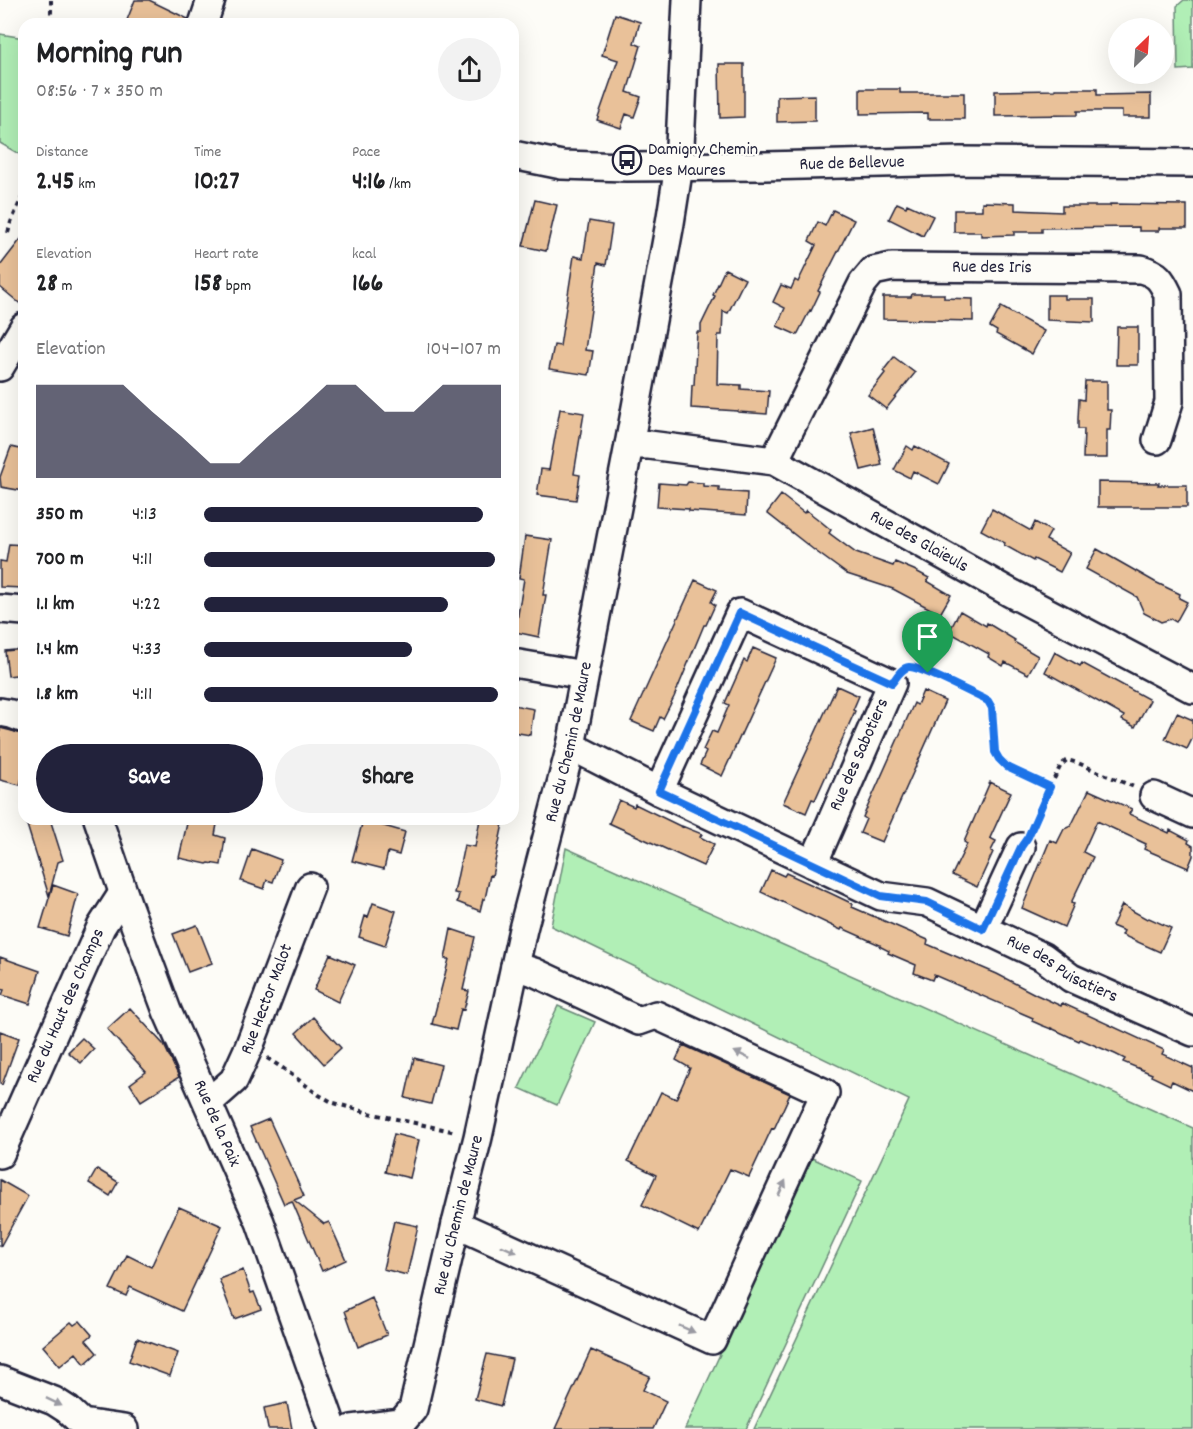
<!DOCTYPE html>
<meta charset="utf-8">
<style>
:root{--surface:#fff;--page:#f2f2f2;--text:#202124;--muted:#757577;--accent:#22223b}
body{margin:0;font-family:Dekko,sans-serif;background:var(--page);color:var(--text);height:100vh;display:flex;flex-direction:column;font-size:22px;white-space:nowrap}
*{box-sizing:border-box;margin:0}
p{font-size:20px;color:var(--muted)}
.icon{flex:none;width:33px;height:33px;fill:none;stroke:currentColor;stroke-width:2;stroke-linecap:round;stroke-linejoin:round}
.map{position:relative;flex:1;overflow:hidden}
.side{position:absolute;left:18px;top:18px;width:501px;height:807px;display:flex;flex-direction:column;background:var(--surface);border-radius:18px;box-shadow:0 6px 24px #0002}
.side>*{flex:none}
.needle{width:39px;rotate:25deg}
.fabs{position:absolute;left:1108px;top:18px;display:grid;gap:12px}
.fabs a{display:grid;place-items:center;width:66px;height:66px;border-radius:50%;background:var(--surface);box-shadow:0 6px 24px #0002;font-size:30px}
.pin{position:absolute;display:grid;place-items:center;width:51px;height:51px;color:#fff;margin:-62px -26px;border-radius:50% 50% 50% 0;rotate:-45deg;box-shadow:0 0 6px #0007}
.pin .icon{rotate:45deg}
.round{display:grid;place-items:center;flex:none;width:63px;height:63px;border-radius:32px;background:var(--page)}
.headline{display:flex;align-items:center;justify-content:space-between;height:102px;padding:0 18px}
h1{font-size:33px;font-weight:700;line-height:45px}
.stats{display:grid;grid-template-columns:repeat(3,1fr);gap:9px;height:102px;padding:6px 18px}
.stats div{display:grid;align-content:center}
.stats b{font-size:26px;font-weight:700}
.stats small{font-size:16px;font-weight:400}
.stats p{font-size:16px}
.chart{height:168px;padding:12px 18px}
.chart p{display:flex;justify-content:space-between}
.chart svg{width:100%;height:108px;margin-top:6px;fill:var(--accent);opacity:.7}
.action{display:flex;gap:12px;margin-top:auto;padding:12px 18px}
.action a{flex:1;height:69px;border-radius:36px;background:var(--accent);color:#fff;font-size:24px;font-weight:700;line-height:69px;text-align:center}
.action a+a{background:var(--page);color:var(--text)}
ul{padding:0 18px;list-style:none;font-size:20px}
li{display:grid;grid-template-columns:96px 72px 1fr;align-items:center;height:45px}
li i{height:15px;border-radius:8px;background:var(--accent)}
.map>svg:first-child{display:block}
</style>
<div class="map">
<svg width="1193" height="1429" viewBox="0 0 1193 1429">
<rect width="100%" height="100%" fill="#fdfcf7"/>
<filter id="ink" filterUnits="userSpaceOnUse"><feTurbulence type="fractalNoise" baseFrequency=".0167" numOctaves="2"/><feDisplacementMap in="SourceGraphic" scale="12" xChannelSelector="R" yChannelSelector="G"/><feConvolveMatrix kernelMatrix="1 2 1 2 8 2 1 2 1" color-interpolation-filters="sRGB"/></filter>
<g filter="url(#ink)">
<!-- green -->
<path fill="#b1efb6" stroke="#6a8878" stroke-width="1.5" d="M 1184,0 L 1193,0 L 1193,69 L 1178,70 L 1177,6 Z
M 0,34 L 24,38 L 24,157 L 0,143 Z
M 566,848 L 1193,1128 L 1193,1429 L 754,1429 L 909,1100 L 551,926 Z
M 558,1006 L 595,1022 L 557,1105 L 519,1088 Z
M 812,1158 L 862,1181 L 746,1429 L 685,1429 Z"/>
<!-- building -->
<path fill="#e9c199" stroke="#22223b" stroke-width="1.5" d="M 135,0 L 149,0 L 188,19 L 188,24 L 136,24 L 127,20 Z
M 615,14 L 640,22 L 634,43 L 641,46 L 627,92 L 641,97 L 634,117 L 626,114 L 621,128 L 597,120 L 618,60 L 602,55 Z
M 719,64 L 744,64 L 744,117 L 720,118 Z
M 860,89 L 900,89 L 900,93 L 964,93 L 964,119 L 928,119 L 928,113 L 860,114 Z
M 1055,89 L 1097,89 L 1097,95 L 1151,94 L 1151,117 L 1122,117 L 1122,111 L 1077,111 L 1077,115 L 995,116 L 995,91 L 1055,90 Z
M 815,95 L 815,121 L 777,122 L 777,96 Z
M 535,200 L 557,205 L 546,251 L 523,246 Z
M 982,202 L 1015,203 L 1015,210 L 1062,212 L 1062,206 L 1110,206 L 1110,204 L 1187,205 L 1187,228 L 1159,228 L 1159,231 L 1139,231 L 1139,227 L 1042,228 L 1042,232 L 1014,232 L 1014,235 L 981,236 L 981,232 L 954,232 L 954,210 L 982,210 Z
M 897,203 L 906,207 L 907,204 L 933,216 L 923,236 L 889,219 Z
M 833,210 L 854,220 L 818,291 L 820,292 L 811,311 L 810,310 L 797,335 L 777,326 L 785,308 L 773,302 L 781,285 L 791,289 L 795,280 L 798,282 L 816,245 L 809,241 L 818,222 L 825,226 Z
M 589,221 L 612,225 L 606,265 L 598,263 L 585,350 L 593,351 L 589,375 L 549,369 L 554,345 L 560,346 L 574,256 L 583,258 Z
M 24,235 L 24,307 L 0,287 L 0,266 Z
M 725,269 L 745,279 L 728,313 L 723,311 L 722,335 L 718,335 L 717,384 L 741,385 L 741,389 L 769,391 L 767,414 L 738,412 L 738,411 L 691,408 L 692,385 L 694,385 L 697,332 L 701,332 L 701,325 L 715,296 L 713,295 Z
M 912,294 L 944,294 L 944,298 L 973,299 L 973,321 L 883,319 L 883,297 L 911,297 Z
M 1047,295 L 1065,295 L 1065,299 L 1094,299 L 1094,322 L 1047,320 Z
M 1001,307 L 1044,331 L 1032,354 L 996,334 L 997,331 L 990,327 Z
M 1117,327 L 1138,327 L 1138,365 L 1116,365 Z
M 894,357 L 915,373 L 886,409 L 868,395 L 885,373 L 883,371 Z
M 1085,381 L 1107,381 L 1107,410 L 1111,410 L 1110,430 L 1107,430 L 1107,458 L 1083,458 L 1084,429 L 1078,429 L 1078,419 L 1079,399 L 1084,400 Z
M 560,409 L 584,413 L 574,474 L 580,475 L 576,500 L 537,495 L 541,469 L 549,470 Z
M 873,427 L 882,465 L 861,470 L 851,433 Z
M 907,446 L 913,450 L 915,446 L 949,464 L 939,484 L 913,471 L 910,478 L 894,470 Z
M 11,447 L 24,450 L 24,491 L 1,487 L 0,477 Z
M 688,482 L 703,483 L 703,486 L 719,487 L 719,491 L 747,493 L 746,515 L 689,511 L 689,509 L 657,507 L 659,483 L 686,485 Z
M 1098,482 L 1159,483 L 1158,485 L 1187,485 L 1187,507 L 1098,507 Z
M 781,495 L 804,513 L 806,510 L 819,520 L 831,530 L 829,533 L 856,553 L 893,566 L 895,562 L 914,570 L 929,578 L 927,581 L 951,595 L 940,614 L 893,589 L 847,574 L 814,550 L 767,513 Z
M 992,509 L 1031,531 L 1035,522 L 1051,531 L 1046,540 L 1070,553 L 1060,572 L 1034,559 L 1033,561 L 1004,545 L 1005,543 L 981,530 Z
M 525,536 L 552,540 L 543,595 L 546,595 L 539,637 L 515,632 L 524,579 L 519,578 Z
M 9,544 L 24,545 L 24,588 L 0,587 L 0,561 L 6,562 Z
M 1097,549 L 1155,582 L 1180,594 L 1179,598 L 1187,602 L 1176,622 L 1171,619 L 1161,622 L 1144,613 L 1137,597 L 1086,569 Z
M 695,580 L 717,590 L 711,602 L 715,605 L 706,625 L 704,625 L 674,697 L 663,719 L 660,717 L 654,731 L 631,721 Z
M 960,611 L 986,626 L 987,623 L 1015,640 L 1014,642 L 1038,656 L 1028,674 L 1005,662 L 1003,666 L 988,657 L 989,654 L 949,632 Z
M 753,648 L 776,658 L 722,776 L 700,765 L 706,752 L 703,750 L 712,731 L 717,733 L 729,705 L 725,703 L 744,660 L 747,662 Z
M 24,649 L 24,674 L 8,676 L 5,651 Z
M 1055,652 L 1080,666 L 1082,663 L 1150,700 L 1135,727 L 1122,720 L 1124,716 L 1045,672 Z
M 837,686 L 859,696 L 853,710 L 855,711 L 815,800 L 812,799 L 806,813 L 783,803 Z
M 923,691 L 945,701 L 882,842 L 860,833 L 866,819 L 863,817 L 914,703 L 917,705 Z
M 513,705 L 534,709 L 530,735 L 513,732 Z
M 1177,713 L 1193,720 L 1193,737 L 1187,749 L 1165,739 Z
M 0,728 L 24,734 L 24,770 L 20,785 L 0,780 Z
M 990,782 L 1011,792 L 990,838 L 996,841 L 991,851 L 993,852 L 977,887 L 952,875 L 967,844 L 964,842 Z
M 1089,790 L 1132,809 L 1129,814 L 1169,833 L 1170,830 L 1189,840 L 1188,843 L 1193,846 L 1193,856 L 1188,868 L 1144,849 L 1146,844 L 1097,821 L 1083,852 L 1093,857 L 1071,903 L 1074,904 L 1064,927 L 1022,908 L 1050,840 L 1057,843 L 1064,829 L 1071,826 Z
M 619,800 L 634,807 L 635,804 L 682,827 L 682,826 L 702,834 L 700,837 L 714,844 L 703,866 L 609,823 Z
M 50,819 L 63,860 L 58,862 L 49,896 L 27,825 Z
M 188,819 L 218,819 L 215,835 L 225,838 L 221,865 L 209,863 L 207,864 L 179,858 Z
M 480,819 L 504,819 L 492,876 L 490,875 L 485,899 L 483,899 L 480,911 L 457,902 L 459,894 L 454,893 L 464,845 L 475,847 Z
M 363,820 L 405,832 L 399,855 L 388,852 L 384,869 L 352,861 Z
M 252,849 L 281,860 L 273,882 L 267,880 L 264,889 L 241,881 Z
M 771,870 L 784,876 L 786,873 L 830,893 L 853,904 L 852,907 L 928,940 L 927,944 L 997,974 L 1037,995 L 1061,1006 L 1062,1003 L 1164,1050 L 1162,1054 L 1193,1068 L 1193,1091 L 1172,1081 L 1170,1085 L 1151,1076 L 1152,1074 L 1123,1062 L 1125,1059 L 1115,1054 L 1080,1039 L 1079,1041 L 1051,1028 L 1051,1029 L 1041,1025 L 1032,1021 L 1033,1018 L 934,975 L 932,980 L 914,973 L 916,965 L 888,953 L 889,951 L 879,946 L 880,945 L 842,928 L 841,930 L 761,892 Z
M 53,885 L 78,894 L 67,936 L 40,928 Z
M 373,903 L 396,911 L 385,946 L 359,937 L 365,916 L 368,917 Z
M 1122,905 L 1147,919 L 1149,918 L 1171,928 L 1160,952 L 1122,935 L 1124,931 L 1112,926 Z
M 197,925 L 212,963 L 188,972 L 173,934 Z
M 451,929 L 475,937 L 463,990 L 469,991 L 464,1010 L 461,1009 L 456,1030 L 432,1024 L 449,959 L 445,959 Z
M 330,954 L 355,965 L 338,1002 L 314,990 Z
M 0,957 L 40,971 L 30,1004 L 2,995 L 4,990 L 0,989 Z
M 130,1008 L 164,1045 L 179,1077 L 141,1101 L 130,1084 L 146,1072 L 107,1029 Z
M 313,1017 L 341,1048 L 324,1064 L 296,1033 Z
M 0,1031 L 19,1038 L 2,1085 L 0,1084 Z
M 82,1038 L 94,1049 L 81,1063 L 68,1052 Z
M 683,1045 L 790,1094 L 774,1129 L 772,1128 L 749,1177 L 730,1169 L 699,1233 L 642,1205 L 656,1175 L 628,1161 L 661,1092 L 676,1099 L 690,1068 L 676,1060 Z
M 414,1058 L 441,1065 L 431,1104 L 405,1098 Z
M 269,1119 L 304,1196 L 294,1200 L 324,1224 L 329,1222 L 346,1260 L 322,1271 L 292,1201 L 284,1204 L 250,1127 Z
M 394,1134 L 419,1140 L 410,1178 L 385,1172 Z
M 97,1169 L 118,1182 L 110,1196 L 89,1183 Z
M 0,1180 L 28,1196 L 0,1247 Z
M 179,1207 L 222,1226 L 182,1311 L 130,1287 L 126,1296 L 110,1289 L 127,1255 L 151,1267 Z
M 394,1221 L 418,1226 L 407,1275 L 383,1269 Z
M 243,1270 L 251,1293 L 254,1292 L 261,1309 L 234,1319 L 219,1279 Z
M 372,1298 L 387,1335 L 358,1347 L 345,1311 Z
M 80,1321 L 92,1335 L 86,1340 L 97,1353 L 85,1364 L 76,1353 L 60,1366 L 43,1346 L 71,1322 L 74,1325 Z
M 137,1338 L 178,1353 L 170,1376 L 129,1361 Z
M 591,1350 L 650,1376 L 643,1390 L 666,1401 L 653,1429 L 555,1429 Z
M 487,1354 L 512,1359 L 501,1406 L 475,1399 Z
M 287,1403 L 292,1429 L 268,1429 L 264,1408 Z"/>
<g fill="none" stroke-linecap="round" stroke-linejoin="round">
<!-- minor casing -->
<g stroke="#22223b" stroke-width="32">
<g id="minor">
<path d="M 203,24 L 211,0"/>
<path id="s1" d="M 513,155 L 562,165 L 626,167 L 765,166 L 960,161 L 1193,163"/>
<path d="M 0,367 L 24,327"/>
<path id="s2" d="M 629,445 L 649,445 L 774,461 L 1009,592 L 1193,689"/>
<path id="s3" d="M 774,461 L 863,283 L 873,271 L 892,267 L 1141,269 C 1158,274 1161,279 1168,294 L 1169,402 L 1157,440"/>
<path d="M 0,609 L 24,611"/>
<path d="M 513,663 L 584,675"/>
<path d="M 0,712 L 11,714 L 24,719"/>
<path id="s4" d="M 571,746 L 659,791 L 881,896 L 927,902 L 1043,957 L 1071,978 L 1193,1032"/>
<path d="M 659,791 L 740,613 L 892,683 L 813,864"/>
<path d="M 1154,796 L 1193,814"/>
<path id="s5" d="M 98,819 L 128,906 L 167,1011 L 260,1222 L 333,1429"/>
<path d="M 983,929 L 1021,847"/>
<path id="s6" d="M 208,1103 L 234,1080 L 249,1047 L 310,887"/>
<path id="s7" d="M 0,1154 L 101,927 L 123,893"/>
<path d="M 456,1224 L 712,1340 L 825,1093 L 656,1015 L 639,1021 L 534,972 L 515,966"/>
<path d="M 0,1380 L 54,1401 L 68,1410 L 82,1423 L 124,1429"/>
<path id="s8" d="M 352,1429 L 401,1423 L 413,1409 L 456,1224 L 478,1137 L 523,929 L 571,746 L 629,445 L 670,223 L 679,166 L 687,0"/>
</g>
</g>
<!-- path -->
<path stroke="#22223b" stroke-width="4" stroke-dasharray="4.5 4.5" stroke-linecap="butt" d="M 51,0 L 51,24
M 8,233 L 11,222 L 24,193
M 907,667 C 923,666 971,693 988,701 L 992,708 L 995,752 L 999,759 L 1007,767 L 1050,787 L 1032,829
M 1050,787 L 1061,765 L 1067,760 L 1078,763 L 1134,787
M 267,1058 L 284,1069 L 319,1095 L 334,1103 L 369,1113 L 456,1132"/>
<!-- minor -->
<use href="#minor" stroke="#fdfcf7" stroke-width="27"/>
</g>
<!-- one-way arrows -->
<defs><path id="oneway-solid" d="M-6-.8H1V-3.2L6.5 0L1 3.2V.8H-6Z" transform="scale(1.5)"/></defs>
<g fill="#9a9aa2">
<use href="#oneway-solid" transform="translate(742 1055) rotate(-155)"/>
<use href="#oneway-solid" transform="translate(782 1188) rotate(-65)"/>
<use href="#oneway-solid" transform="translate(509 1249) rotate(24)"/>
<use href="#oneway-solid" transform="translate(687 1329) rotate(24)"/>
<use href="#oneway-solid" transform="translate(54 1402) rotate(26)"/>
</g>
</g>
<g fill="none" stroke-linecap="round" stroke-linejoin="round" filter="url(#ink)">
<!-- route casing -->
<g stroke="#fff" stroke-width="12">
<path id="route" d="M 740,613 L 892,683 C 897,677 901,668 909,667 C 920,666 975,695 988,701 L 992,708 L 995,752 L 999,759 L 1007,767 L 1050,787 L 1028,837 L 1021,847 L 983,929 L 927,902 L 881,896 L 659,791 Z"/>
</g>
<!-- route -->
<use href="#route" stroke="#1a73e8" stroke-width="8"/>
</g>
<!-- icons -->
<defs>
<g id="bus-ring" transform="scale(1.5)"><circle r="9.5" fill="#fdfcf7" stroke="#22223b" stroke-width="1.5"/><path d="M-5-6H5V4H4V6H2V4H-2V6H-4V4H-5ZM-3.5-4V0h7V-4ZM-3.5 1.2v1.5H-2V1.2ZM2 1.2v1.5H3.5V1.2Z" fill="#22223b"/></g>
</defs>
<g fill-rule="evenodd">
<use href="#bus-ring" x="627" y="160"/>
</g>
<g text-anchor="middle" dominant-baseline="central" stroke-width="4.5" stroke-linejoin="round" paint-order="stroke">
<!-- poi labels -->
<g font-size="18" fill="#22223b" stroke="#fdfcf7" text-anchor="start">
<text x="648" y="150">Damigny Chemin<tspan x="648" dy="21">Des Maures</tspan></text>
</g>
<!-- street labels -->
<g font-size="18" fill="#22223b" stroke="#fdfcf7">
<text stroke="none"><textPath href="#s1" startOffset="340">Rue de Bellevue</textPath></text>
<text stroke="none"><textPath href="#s3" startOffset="334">Rue des Iris</textPath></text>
<text stroke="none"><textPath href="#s2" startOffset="312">Rue des Glaïeuls</textPath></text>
<text stroke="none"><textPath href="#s8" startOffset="753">Rue du Chemin de Maure</textPath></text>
<text transform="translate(860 755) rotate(-66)">Rue des Sabotiers</text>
<text stroke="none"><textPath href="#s4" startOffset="542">Rue des Puisatiers</textPath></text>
<text stroke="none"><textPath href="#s6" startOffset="122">Rue Hector Malot</textPath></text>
<text stroke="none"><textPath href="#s7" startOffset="162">Rue du Haut des Champs</textPath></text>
<text stroke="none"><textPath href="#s5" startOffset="327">Rue de la Paix</textPath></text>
<text stroke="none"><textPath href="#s8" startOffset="267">Rue du Chemin de Maure</textPath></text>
</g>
</g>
</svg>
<div class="fabs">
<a><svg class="needle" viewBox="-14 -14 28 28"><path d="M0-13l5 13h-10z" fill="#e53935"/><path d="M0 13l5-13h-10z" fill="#757577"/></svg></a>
</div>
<div class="pin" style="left:928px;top:673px;background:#1e9e55"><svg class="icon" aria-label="arrive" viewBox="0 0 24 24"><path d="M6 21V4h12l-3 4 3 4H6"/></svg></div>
<section class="side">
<div class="headline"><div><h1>Morning run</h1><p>08:56 · 7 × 350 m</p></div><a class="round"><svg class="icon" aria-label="share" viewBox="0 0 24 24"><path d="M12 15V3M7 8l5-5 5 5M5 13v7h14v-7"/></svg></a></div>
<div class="stats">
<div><p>Distance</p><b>2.45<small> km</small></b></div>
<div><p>Time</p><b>10:27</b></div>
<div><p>Pace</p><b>4:16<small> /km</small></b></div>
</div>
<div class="stats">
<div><p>Elevation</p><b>28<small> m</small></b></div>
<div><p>Heart rate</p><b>158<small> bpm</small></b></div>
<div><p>kcal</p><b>166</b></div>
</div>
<div class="chart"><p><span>Elevation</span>104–107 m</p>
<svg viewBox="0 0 160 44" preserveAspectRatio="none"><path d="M0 44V6L10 6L20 6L30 6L40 17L50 27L60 38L70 38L80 27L90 17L100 6L110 6L120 17L130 17L140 6L150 6L160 6V44z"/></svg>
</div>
<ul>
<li><b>350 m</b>4:13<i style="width:94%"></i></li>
<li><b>700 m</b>4:11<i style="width:98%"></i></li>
<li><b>1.1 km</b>4:22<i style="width:82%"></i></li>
<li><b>1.4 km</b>4:33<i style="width:70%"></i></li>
<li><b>1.8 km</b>4:11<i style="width:99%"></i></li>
</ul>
<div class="action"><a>Save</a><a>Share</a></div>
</section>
</div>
